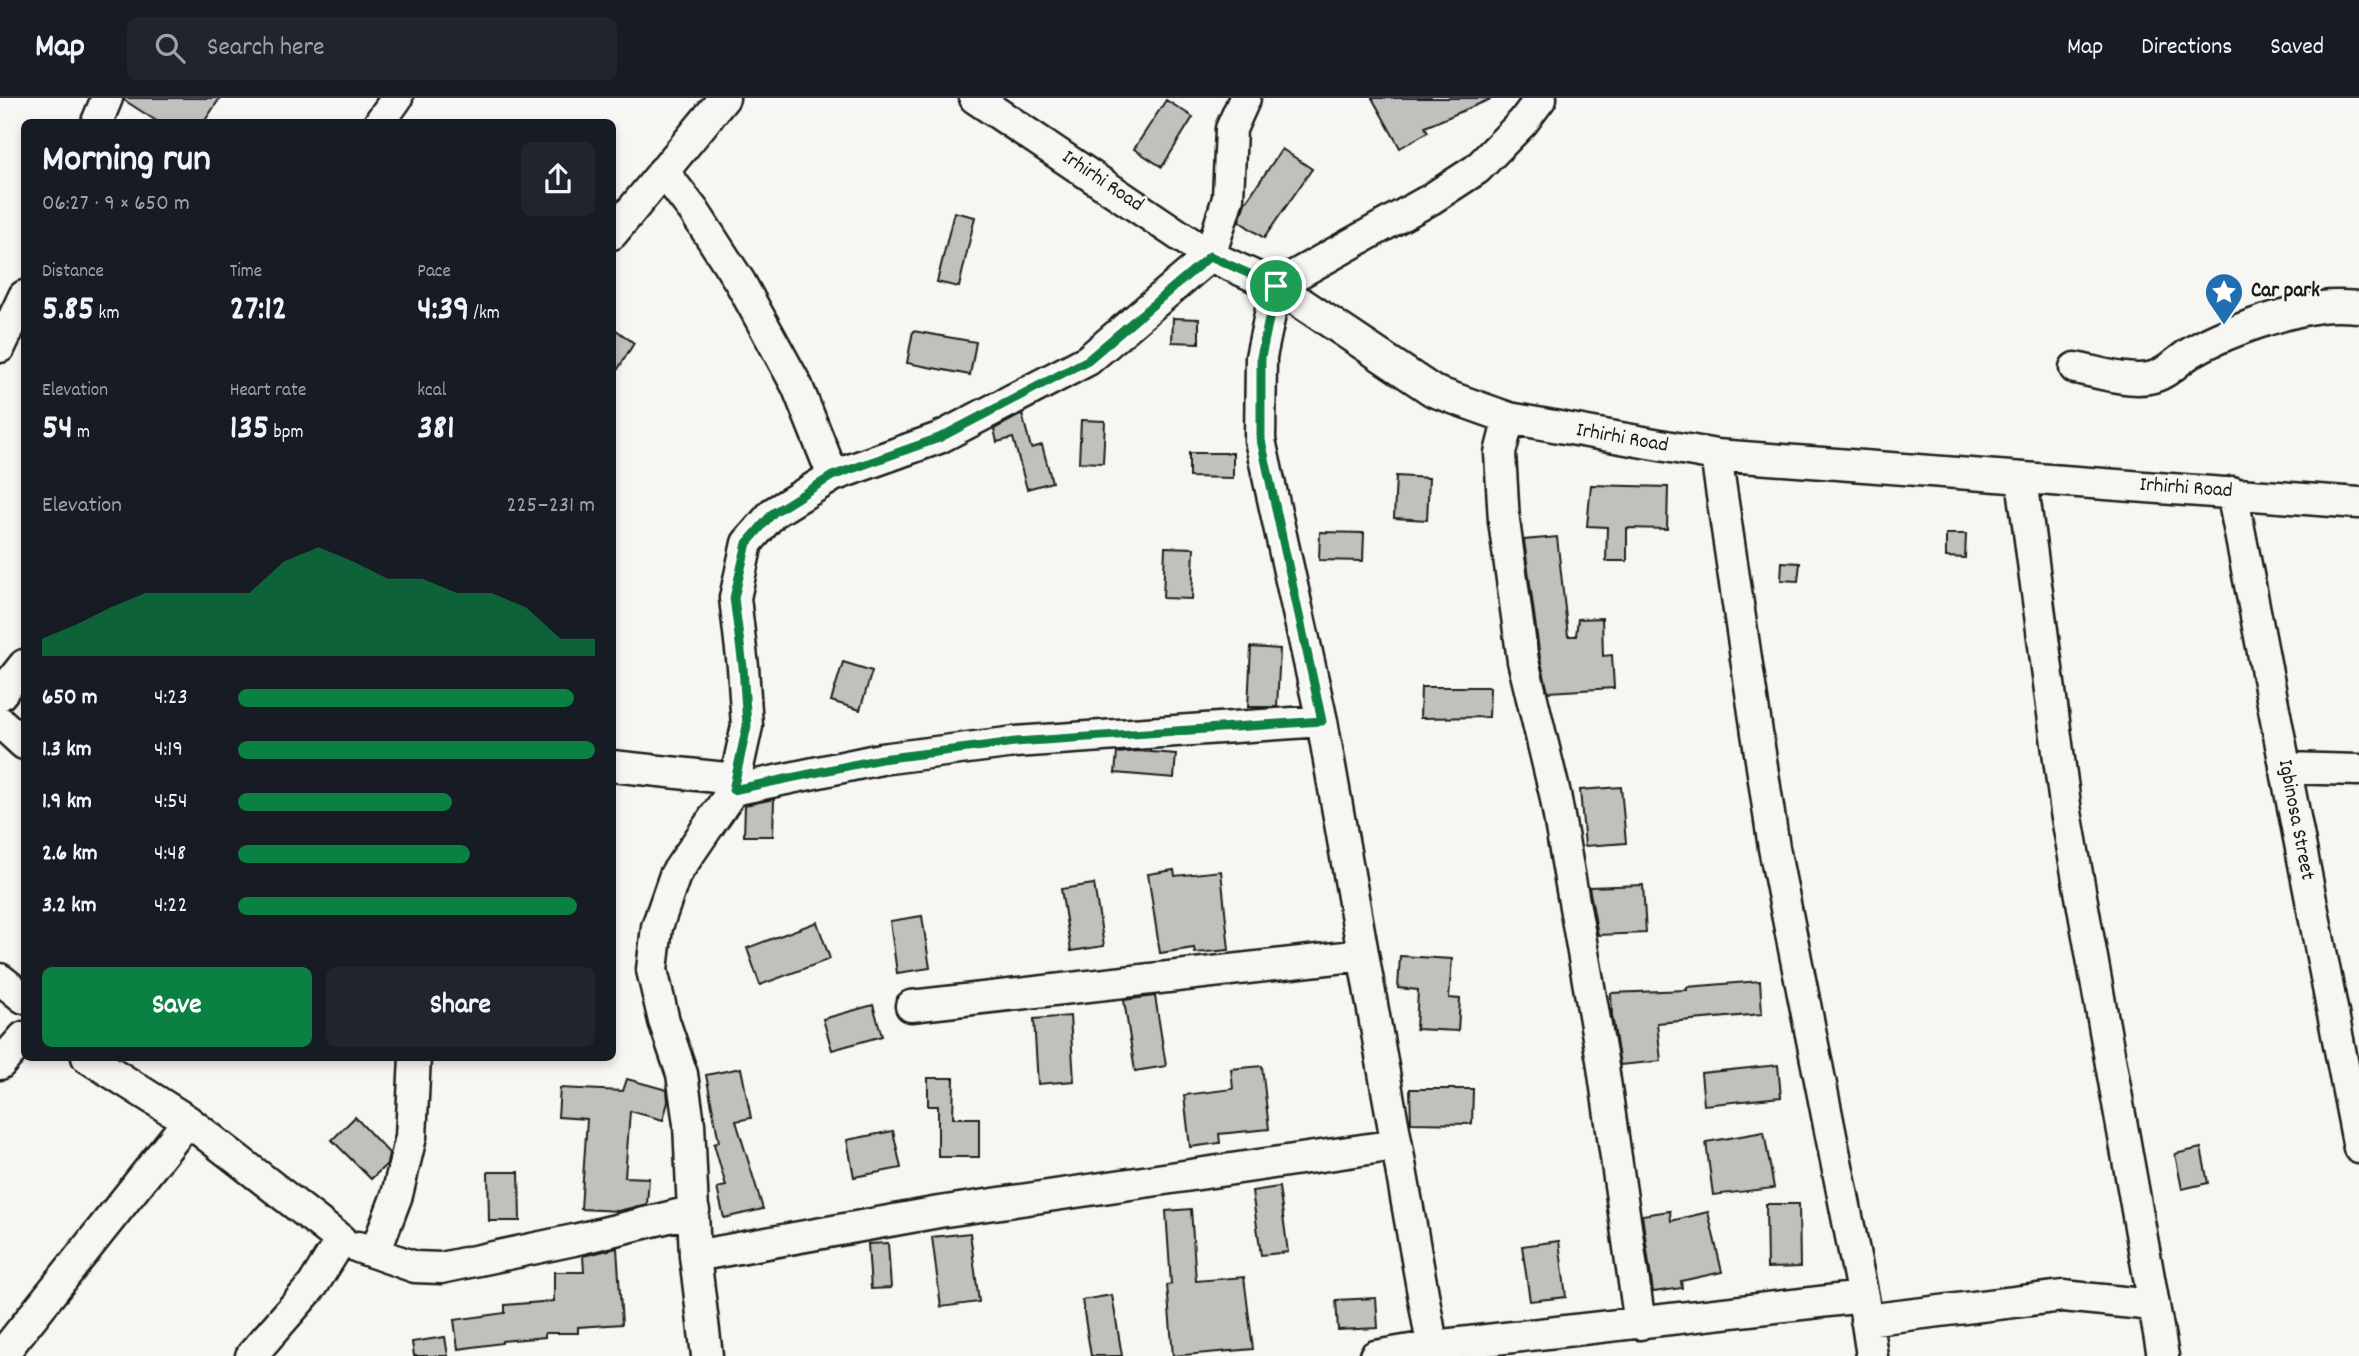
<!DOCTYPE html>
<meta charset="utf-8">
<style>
:root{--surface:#171b24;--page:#20242c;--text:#f1f3f6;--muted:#9ea1a6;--line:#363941;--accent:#0b8043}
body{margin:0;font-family:Dekko,sans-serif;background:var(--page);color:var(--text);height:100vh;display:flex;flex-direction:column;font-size:26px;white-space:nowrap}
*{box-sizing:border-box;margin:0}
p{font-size:23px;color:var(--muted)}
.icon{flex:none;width:38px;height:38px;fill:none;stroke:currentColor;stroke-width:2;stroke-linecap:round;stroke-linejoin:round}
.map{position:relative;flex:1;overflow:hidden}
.panel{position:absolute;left:21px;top:21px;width:595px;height:942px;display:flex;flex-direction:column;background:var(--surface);border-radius:10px;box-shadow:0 4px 10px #0003}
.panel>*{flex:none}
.pin{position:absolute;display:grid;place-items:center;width:60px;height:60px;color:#fff;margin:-30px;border:4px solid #fff;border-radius:50%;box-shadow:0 2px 7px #0007}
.round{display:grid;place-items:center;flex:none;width:74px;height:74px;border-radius:10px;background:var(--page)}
.summary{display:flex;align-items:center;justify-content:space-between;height:119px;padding:0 21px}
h1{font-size:38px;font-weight:700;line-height:52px}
.stats{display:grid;grid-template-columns:repeat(3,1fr);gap:10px;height:119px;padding:7px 21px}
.stats div{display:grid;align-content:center}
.stats b{font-size:35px;font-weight:700}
.stats small{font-size:19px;font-weight:400}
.stats p{font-size:19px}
.chart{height:196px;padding:14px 21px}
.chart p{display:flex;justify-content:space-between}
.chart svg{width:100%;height:126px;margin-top:7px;fill:var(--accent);opacity:.7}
.primary-button{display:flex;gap:14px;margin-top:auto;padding:14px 21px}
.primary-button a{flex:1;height:80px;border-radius:10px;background:var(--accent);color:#fff;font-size:28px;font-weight:700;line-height:80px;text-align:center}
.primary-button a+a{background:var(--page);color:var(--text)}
ul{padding:0 21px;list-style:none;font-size:23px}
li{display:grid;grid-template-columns:112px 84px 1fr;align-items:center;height:52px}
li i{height:18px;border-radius:9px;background:var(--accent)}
header{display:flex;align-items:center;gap:42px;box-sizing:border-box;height:98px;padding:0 35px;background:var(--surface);border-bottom:2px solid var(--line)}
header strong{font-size:33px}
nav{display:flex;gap:38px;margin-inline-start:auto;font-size:24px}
.search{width:490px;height:63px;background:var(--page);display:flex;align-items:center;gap:18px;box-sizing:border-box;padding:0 24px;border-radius:10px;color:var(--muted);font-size:26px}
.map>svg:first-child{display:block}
</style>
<header>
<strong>Map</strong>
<div class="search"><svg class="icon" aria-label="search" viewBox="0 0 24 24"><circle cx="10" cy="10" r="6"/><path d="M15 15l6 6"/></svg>Search here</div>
<nav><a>Map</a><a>Directions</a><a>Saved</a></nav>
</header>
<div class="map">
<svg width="2359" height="1258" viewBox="0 0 2359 1258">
<rect width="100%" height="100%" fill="#f6f6f2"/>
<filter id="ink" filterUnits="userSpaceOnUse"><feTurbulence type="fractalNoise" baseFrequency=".0143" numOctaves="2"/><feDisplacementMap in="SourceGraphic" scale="14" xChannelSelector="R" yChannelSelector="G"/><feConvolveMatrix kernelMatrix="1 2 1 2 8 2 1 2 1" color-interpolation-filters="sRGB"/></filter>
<g filter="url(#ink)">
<!-- building -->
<path fill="#c0c0bd" stroke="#1c1c1c" stroke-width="2" d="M 124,0 L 220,0 L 204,24 L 158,24 L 124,2 Z
M 1372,0 L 1493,0 L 1425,29 L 1428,34 L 1400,50 Z
M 1166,2 L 1193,19 L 1162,69 L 1134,51 Z
M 1282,51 L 1312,71 L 1264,140 L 1239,123 L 1245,105 Z
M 954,114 L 975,119 L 959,189 L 937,184 Z
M 1173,220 L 1199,221 L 1199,245 L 1172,244 Z
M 612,229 L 634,245 L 612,281 Z
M 913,233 L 976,244 L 970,277 L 907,265 Z
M 1022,316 L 1031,350 L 1042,347 L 1052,384 L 1027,391 L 1013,340 L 997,344 L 994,331 Z
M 1081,322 L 1105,323 L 1103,365 L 1079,364 Z
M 1189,355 L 1233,355 L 1233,380 L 1189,379 Z
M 1396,378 L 1429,380 L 1427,422 L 1394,420 Z
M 1591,387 L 1668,389 L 1667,431 L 1627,430 L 1627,463 L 1606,463 L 1607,429 L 1587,428 Z
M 1320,434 L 1364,435 L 1363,463 L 1319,462 Z
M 1946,436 L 1966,436 L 1965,460 L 1946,459 Z
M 1557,439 L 1568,538 L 1576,538 L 1578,521 L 1602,520 L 1603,558 L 1612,557 L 1614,590 L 1548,594 L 1540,560 L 1524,442 Z
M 1165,449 L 1194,450 L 1192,501 L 1163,500 Z
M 1782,464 L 1800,465 L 1798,483 L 1781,482 Z
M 1251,549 L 1280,551 L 1277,609 L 1248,609 Z
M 843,564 L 872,573 L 860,612 L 831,603 Z
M 1421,589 L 1490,589 L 1489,619 L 1420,620 Z
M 1138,653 L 1176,656 L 1174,680 L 1115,675 L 1117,655 Z
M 1621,689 L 1626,745 L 1585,748 L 1580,692 Z
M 774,701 L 773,738 L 744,738 L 745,707 Z
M 1174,772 L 1175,778 L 1221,773 L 1229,852 L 1195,855 L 1194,850 L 1160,855 L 1148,776 Z
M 1094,786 L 1104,848 L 1071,853 L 1061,791 Z
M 1643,787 L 1646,835 L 1598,837 L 1589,789 Z
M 922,818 L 930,870 L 897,875 L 890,823 Z
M 817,824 L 830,861 L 760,887 L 747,850 Z
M 1400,858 L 1452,861 L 1449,900 L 1460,901 L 1458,933 L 1416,931 L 1418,892 L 1398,890 Z
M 1760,883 L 1762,916 L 1657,925 L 1661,963 L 1620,967 L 1612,917 L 1611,895 L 1687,892 L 1687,889 Z
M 1155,898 L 1166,968 L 1135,973 L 1124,902 Z
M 873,907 L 882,938 L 832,952 L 823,921 Z
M 1070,918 L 1074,983 L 1038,986 L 1034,921 Z
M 1778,967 L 1781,999 L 1704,1007 L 1701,975 Z
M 1262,968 L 1269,1031 L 1219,1036 L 1220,1045 L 1190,1049 L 1184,997 L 1233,991 L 1231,971 Z
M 741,970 L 751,1020 L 736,1023 L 763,1111 L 724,1120 L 717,1090 L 726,1088 L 714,1046 L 719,1044 L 706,977 Z
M 928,980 L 954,980 L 953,1020 L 979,1020 L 979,1059 L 938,1059 L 938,1008 L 928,1008 Z
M 627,981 L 667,992 L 668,1004 L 663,1022 L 630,1013 L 625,1079 L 649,1080 L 647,1106 L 618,1113 L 581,1111 L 587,1021 L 558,1019 L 560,990 L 623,993 Z
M 1410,991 L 1473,991 L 1472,1026 L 1411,1025 Z
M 355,1019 L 389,1055 L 387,1066 L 371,1081 L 332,1042 Z
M 893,1033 L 901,1070 L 854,1079 L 847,1042 Z
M 1764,1034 L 1774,1090 L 1713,1097 L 1706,1044 Z
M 2201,1050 L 2208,1085 L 2182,1091 L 2175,1056 Z
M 488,1074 L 519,1074 L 520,1123 L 489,1123 Z
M 1279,1089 L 1288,1154 L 1261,1157 L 1252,1093 Z
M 1766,1106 L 1799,1106 L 1800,1169 L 1767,1170 Z
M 1191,1111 L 1196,1183 L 1244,1179 L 1253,1251 L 1173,1258 L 1167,1187 L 1171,1186 L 1166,1113 Z
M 1670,1113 L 1671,1123 L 1708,1114 L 1722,1174 L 1681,1183 L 1682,1190 L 1653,1194 L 1642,1117 Z
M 970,1135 L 979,1204 L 941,1209 L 932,1139 Z
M 1559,1143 L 1566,1199 L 1530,1203 L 1522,1148 Z
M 888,1145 L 891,1190 L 871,1191 L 868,1146 Z
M 617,1150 L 622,1226 L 578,1229 L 578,1235 L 545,1235 L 545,1239 L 502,1243 L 502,1245 L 458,1251 L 454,1222 L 505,1215 L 505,1207 L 554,1203 L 554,1174 L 584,1174 L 583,1158 Z
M 1112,1197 L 1122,1258 L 1091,1258 L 1082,1202 Z
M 1376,1200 L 1378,1230 L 1338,1232 L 1336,1202 Z
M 445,1239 L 448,1258 L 414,1258 L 412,1244 Z"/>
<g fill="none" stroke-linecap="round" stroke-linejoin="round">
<!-- minor casing -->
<g stroke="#1c1c1c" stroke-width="35">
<path id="minor" d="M 975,0 L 1210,158 L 1276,188 L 1433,293 L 1509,320 L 1716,357 L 2359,405
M 97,24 L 107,0
M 380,24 L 397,0
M 663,73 L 694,113 L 740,184 L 797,288 L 833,378
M 612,136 L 724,0
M 0,249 L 24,198
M 2075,270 C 2097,274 2126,284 2149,280 C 2166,277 2176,264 2190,255 C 2222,235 2284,214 2321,209 C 2334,207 2347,208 2359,209
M 1509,320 L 1500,355 L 1504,423 L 1523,563 L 1555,696 L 1602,962 L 1640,1226
M 1716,357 L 1774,750 L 1863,1199 L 1872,1258
M 2022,381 L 2066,714 L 2163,1258
M 2232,394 L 2359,1050
M 0,597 L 24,567
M 0,624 L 24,646
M 612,668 L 735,681
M 2285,670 L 2359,672
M 733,692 L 881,661 L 1015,644 L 1322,623
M 0,881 L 24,900
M 911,908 L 1363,857
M 87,959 L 188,1023 L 341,1142 L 313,1187 L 251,1258
M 0,966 L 24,939
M 358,1149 L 375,1155 L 397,1097 L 411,1039 L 415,959
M 375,1155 L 415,1169 L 441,1170 L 574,1142 L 694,1113
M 695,1158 L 939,1114 L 1396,1047
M 1866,1222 L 2063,1198 L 2153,1207
M 1,1258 L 188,1023
M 707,1258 L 695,1158 L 689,1026 L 682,976 L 664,923 L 652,872 L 657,829 L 675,777 L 733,692 L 747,628 L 743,569 L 735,500 L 747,445 L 773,415 L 833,378 L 939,340 L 1088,262 L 1210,158 L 1228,100 L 1231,31 L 1245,0
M 1375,1258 L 1434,1248 L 1863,1199
M 1434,1258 L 1322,623 L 1260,342 L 1261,259 L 1276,188 L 1431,101 L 1477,71 L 1523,24 L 1541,0"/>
</g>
<!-- minor -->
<use href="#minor" stroke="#f6f6f2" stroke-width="30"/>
</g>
</g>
<g fill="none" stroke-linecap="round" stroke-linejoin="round" filter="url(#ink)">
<!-- route casing -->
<g stroke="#fff" stroke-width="14">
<path id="route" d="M 1210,158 L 1276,188 L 1261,259 L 1261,342 L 1322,623 L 1015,644 L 881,661 L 733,692 L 747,628 L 743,569 L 734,500 L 747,445 L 773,415 L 832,378 L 939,340 L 1088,262 Z"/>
</g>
<!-- route -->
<use href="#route" stroke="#0b8043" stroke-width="9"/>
</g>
<!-- icons -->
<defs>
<g id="sight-pin" transform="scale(2.0125)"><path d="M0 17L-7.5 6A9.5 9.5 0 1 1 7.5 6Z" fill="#1f6fb2" stroke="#f6f6f2"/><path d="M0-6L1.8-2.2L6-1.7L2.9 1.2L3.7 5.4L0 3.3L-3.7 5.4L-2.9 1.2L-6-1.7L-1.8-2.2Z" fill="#fff"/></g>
</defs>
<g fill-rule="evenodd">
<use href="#sight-pin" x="2224" y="194"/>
</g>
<g text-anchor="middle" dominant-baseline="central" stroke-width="5" stroke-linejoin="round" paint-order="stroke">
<!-- street labels -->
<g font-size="21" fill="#1c1c1c" stroke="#f6f6f2">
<text transform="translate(1102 84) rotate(34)">Irhirhi Road</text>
<text transform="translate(1622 341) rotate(10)">Irhirhi Road</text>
<text transform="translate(2186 391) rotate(4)">Irhirhi Road</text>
<text transform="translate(2295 722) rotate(79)">Igbinosa Street</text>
</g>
<!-- poi labels -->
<g font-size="21" font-weight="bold" fill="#1c1c1c" stroke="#f6f6f2" text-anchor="start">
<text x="2251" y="194">Car park</text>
</g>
</g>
</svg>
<div class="pin" style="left:1276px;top:188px;background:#1e9e55"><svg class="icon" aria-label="arrive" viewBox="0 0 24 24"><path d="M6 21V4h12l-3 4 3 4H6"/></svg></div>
<section class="panel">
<div class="summary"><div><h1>Morning run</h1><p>06:27 · 9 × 650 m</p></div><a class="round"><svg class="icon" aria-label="share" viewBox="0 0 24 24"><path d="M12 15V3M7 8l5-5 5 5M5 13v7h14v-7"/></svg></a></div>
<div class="stats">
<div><p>Distance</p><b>5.85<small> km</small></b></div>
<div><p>Time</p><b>27:12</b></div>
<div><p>Pace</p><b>4:39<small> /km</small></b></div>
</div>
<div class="stats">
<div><p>Elevation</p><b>54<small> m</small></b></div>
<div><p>Heart rate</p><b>135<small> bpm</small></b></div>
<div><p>kcal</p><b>381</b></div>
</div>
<div class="chart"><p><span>Elevation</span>225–231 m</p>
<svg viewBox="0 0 160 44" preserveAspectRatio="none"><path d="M0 44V38L10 33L20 27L30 22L40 22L50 22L60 22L70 11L80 6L90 11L100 17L110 17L120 22L130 22L140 27L150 38L160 38V44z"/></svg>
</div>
<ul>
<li><b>650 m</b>4:23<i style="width:94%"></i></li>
<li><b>1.3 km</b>4:19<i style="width:100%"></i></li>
<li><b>1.9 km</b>4:54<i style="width:60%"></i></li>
<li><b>2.6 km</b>4:48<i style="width:65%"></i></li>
<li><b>3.2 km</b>4:22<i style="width:95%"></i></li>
</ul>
<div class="primary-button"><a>Save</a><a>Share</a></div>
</section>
</div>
